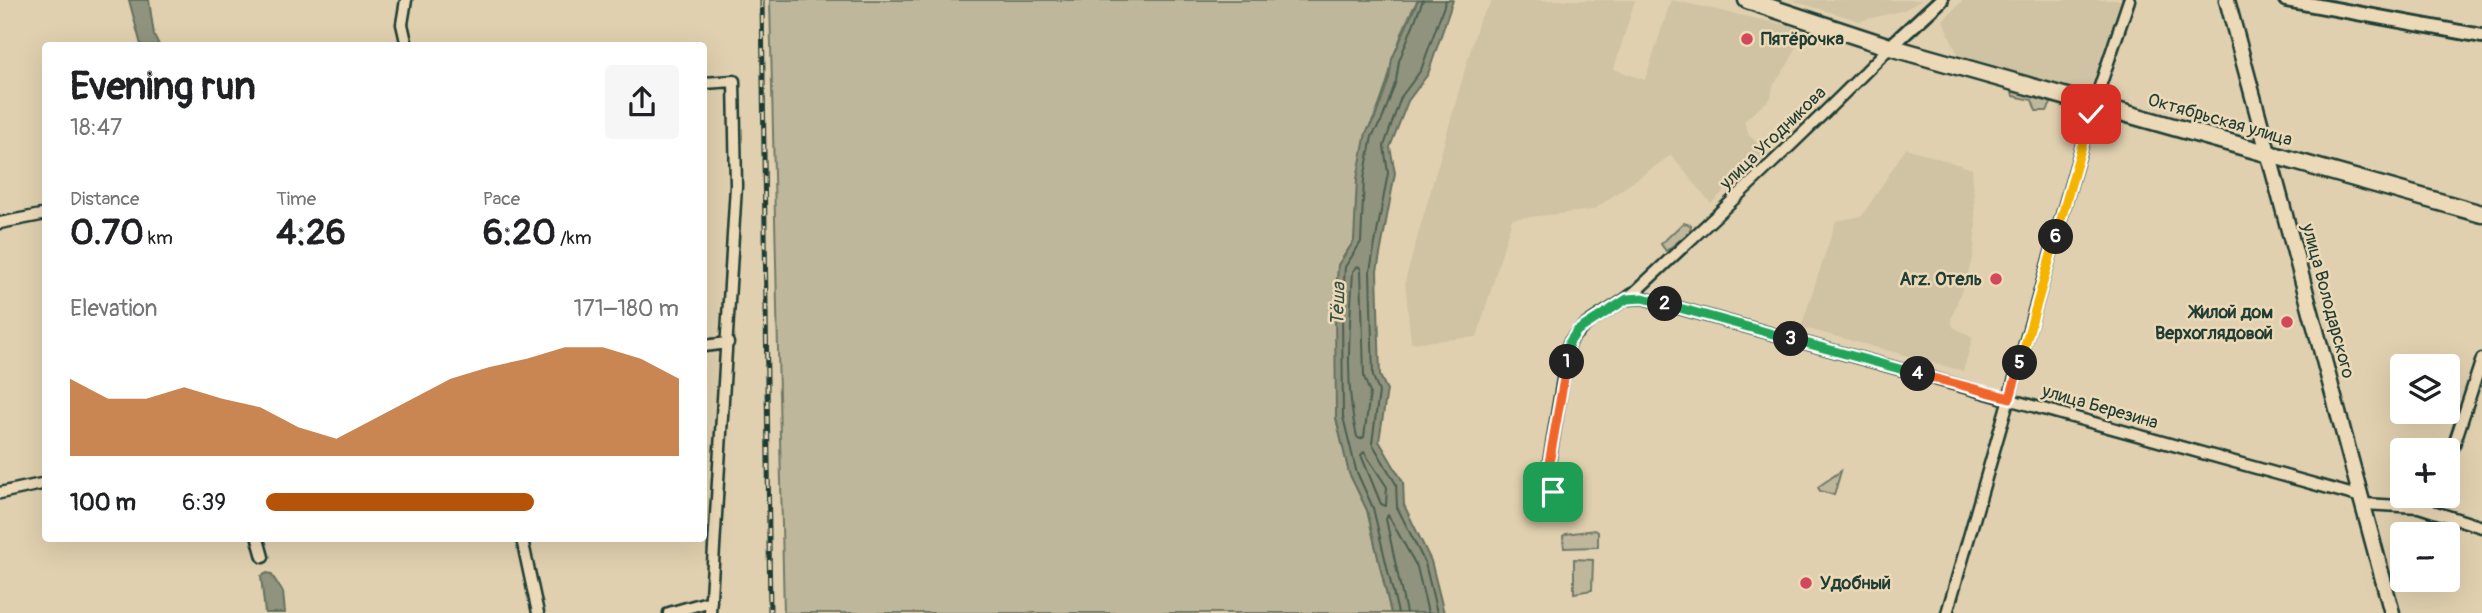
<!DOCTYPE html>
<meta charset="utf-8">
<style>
:root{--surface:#fff;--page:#f6f6f6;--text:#202124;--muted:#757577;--accent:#b45309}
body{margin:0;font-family:Pangolin,sans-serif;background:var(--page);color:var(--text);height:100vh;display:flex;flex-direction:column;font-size:26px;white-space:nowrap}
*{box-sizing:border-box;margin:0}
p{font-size:23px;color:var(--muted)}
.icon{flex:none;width:38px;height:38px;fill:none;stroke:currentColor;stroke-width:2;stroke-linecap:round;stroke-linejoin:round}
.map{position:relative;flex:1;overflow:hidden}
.panel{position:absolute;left:42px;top:42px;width:665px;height:500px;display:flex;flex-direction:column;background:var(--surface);border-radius:7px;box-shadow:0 7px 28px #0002}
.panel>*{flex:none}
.tools{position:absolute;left:2390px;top:354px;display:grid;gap:14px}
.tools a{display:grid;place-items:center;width:70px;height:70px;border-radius:7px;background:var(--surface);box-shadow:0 7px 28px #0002;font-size:35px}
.pin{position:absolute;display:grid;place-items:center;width:60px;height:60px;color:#fff;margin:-30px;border-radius:14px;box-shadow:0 4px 10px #0006}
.km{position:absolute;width:35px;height:35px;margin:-18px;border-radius:50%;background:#222;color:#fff;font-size:19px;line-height:35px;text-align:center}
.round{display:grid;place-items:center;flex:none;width:74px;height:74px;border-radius:7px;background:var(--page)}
.summary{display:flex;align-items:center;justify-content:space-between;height:119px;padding:0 28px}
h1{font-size:38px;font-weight:700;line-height:52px}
.metrics{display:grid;grid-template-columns:repeat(3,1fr);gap:10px;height:119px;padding:7px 28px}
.metrics div{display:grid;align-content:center}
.metrics b{font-size:35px;font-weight:700}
.metrics small{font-size:19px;font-weight:400}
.metrics p{font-size:19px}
.chart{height:196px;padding:14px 28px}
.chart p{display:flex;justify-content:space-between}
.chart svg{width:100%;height:126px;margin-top:7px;fill:var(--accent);opacity:.7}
ul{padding:0 28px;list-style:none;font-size:23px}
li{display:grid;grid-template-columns:112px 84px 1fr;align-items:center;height:52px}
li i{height:18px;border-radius:9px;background:var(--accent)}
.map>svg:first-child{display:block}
</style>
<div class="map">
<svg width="2482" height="613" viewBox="0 0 2482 613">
<rect width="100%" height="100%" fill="#e0d0af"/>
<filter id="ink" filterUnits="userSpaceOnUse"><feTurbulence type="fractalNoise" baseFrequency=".0143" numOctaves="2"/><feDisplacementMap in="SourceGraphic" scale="14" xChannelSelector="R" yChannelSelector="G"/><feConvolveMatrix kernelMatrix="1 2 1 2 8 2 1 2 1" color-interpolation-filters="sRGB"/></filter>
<g filter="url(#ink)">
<!-- built -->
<path fill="#cfc3a4" d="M 1493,0 L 1635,0 L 1614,69 L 1645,80 L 1671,0 L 1804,29 L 1790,61 L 1773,86 L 1771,98 L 1744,121 L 1749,135 L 1767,153 L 1711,203 L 1671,155 L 1593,210 L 1512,219 L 1477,337 L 1411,343 L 1405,281 L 1479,20 Z
M 1790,0 L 1922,0 L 1904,10 L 1860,21 Z
M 1963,0 L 2121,0 L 2089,94 L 1960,60 L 1943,20 Z
M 1906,148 L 1972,169 L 1976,226 L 1973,258 L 1951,320 L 1953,327 L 1973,337 L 1963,371 L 1801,327 L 1836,221 L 1862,216 Z"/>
<!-- green -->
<path fill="#bfb79b" stroke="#6f7a68" stroke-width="2" d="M 770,0 L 1418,0 C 1392,41 1391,92 1366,133 L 1354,241 L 1338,265 L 1336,418 L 1349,473 L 1367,510 L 1391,613 L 784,613 Z
M 2011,86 L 2054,98 L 2047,111 L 2036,111 L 2032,100 L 2013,96 Z
M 1683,223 L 1691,225 L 1690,232 L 1666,251 L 1661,244 Z
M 1841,471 L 1834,495 L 1820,491 L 1818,487 Z
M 1595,530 L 1598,532 L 1598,547 L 1564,548 L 1563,536 L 1566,534 Z
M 1574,559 L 1593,560 L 1592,590 L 1574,593 Z"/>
<!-- water -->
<path fill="#90937d" stroke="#637160" stroke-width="2" d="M 129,0 L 149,0 L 154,35 L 159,45 L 141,45 Z
M 1418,0 L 1453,0 L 1428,74 L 1408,101 L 1390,147 L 1395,173 L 1377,271 L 1380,376 L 1387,390 L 1379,441 L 1403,482 L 1404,505 L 1431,561 L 1444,613 L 1391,613 L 1367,510 L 1349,473 L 1336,418 L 1335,312 L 1338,265 L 1354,241 L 1357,179 L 1366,133 L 1375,118 L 1389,79 L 1392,59 Z
M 267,573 L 271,574 L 283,592 L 285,613 L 265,613 L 261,576 Z"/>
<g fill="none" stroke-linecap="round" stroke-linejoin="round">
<!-- shore -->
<path stroke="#4c5f51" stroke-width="2" d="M 1358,266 L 1361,269 L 1364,377 L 1370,393 L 1364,437 L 1360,439 L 1357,437 C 1344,385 1350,324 1353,271 Z
M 1364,452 L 1387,487 L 1386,506 L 1381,504 L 1361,455 Z
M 1398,613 L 1373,508 L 1356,470 L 1343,417 L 1342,312 L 1345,267 L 1361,242 L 1364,179 L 1372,136 L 1382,120 L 1396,81 L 1399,61 L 1423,0
M 1406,613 L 1386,519 L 1388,515 L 1417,567 L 1428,613
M 1437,613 L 1425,563 L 1397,507 L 1396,484 L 1372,443 L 1379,392 L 1373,376 L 1370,271 L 1388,173 L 1384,146 L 1401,97 L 1421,70 L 1446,0"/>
<!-- minor casing -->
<g stroke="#1f3d34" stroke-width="15">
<path id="minor" d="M 406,0 L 402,24 L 407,46
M 704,83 L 734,81 L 736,186 L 710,613
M 0,223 L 46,214
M 1627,299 L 1643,298 L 2361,497
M 704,346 L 728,343
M 2448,463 L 2482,359
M 1553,492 L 1548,469 L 1569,343 C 1584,319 1615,310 1636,291 C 1722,210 1808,131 1890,47
M 0,493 L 46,483
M 2363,504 L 2419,507 L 2482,527
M 2419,507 L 2431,502 L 2437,495
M 258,539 L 263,557
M 522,539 L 538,613
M 669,613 L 711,601
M 1947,613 L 2094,104 L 2129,0"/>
</g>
<!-- tertiary casing -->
<g stroke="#1f3d34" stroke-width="18">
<path id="tertiary" d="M 2286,0 L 2482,36
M 1890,47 L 1941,0"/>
</g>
<!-- secondary casing -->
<g stroke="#1f3d34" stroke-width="19">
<path id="secondary" d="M 2227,0 L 2392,613"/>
</g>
<!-- primary casing -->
<g stroke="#1f3d34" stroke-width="21">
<path id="primary" d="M 1747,0 L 1890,47 L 2482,214"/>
</g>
<!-- minor -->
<use href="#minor" stroke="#ecd9b7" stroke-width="10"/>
<!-- tertiary -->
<use href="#tertiary" stroke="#ecd9b7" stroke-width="12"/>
<!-- secondary -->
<use href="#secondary" stroke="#ecd9b7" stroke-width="14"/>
<!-- primary -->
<use href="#primary" stroke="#ecd9b7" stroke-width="16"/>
<!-- rail casing -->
<g stroke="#1f3d34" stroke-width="5">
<path id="rail" d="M 762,0 L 770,613"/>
</g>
<!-- rail -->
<use href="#rail" stroke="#ecd9b7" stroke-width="2.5" stroke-dasharray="8" stroke-linecap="butt"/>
</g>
</g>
<g fill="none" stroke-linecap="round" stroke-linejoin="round" filter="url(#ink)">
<!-- split-1 casing -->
<g stroke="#fff" stroke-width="14">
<path id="split-1" d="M 1553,492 L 1548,469 L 1567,362"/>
</g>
<!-- split-2 casing -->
<g stroke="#fff" stroke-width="14">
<path id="split-2" d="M 1567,362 L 1569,343 L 1577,331 L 1627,299 L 1643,298 L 1665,304"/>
</g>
<!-- split-3 casing -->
<g stroke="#fff" stroke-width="14">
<path id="split-3" d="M 1665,304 L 1791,339"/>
</g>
<!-- split-4 casing -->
<g stroke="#fff" stroke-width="14">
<path id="split-4" d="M 1791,339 L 1918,374"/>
</g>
<!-- split-5 casing -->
<g stroke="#fff" stroke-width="14">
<path id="split-5" d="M 1918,374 L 2010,398 L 2020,363"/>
</g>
<!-- split-6 casing -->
<g stroke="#fff" stroke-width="14">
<path id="split-6" d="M 2020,363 L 2056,237"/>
</g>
<!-- split-7 casing -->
<g stroke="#fff" stroke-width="14">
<path id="split-7" d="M 2056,237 L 2091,114"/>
</g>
<!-- split-1 -->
<use href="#split-1" stroke="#f0652b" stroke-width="9"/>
<!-- split-2 -->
<use href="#split-2" stroke="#22a559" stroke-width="9"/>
<!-- split-3 -->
<use href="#split-3" stroke="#22a559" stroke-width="9"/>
<!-- split-4 -->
<use href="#split-4" stroke="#22a559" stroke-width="9"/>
<!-- split-5 -->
<use href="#split-5" stroke="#f0652b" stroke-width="9"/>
<!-- split-6 -->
<use href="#split-6" stroke="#f5b400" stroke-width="9"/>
<!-- split-7 -->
<use href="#split-7" stroke="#f5b400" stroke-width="9"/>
</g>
<!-- markers -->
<g fill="#d1495b" stroke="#ecd9b7" stroke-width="2.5">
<circle cx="1747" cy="39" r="7"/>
<circle cx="1996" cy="279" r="7"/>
<circle cx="2287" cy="322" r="7"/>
<circle cx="1806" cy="583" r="7"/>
</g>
<g text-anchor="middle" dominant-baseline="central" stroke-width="5" stroke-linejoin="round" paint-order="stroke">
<!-- poi labels -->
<g font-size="18" font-weight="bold" fill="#1f3d34" stroke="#ecd9b7" text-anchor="start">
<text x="1761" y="39">Пятёрочка</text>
<text x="1982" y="279" text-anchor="end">Arz. Отель</text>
<text x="2273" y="312" text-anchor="end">Жилой дом<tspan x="2273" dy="21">Верхоглядовой</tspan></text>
<text x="1820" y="583">Удобный</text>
</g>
<!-- street labels -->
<g font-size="18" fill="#1f3d34" stroke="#ecd9b7">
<text transform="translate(2220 120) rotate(16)">Октябрьская улица</text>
<text transform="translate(1773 138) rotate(-44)">улица Угодникова</text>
<text transform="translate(2328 301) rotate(75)">улица Володарского</text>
<text transform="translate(2100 407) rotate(16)">улица Березина</text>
</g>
<!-- water labels -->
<g font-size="19" font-style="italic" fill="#364e43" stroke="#ecd9b7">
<text transform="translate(1338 304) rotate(-88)">Тёша</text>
</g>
</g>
</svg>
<div class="tools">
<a><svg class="icon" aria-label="layers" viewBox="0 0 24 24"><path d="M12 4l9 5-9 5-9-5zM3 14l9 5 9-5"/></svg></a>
<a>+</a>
<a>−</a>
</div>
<div class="pin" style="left:1553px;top:492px;background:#1e9e55"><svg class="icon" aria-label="arrive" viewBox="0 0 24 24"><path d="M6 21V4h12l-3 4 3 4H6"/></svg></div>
<div class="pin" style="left:2091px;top:114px;background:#d93025"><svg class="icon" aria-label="check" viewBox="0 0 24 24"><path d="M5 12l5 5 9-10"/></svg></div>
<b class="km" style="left:1567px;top:362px">1</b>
<b class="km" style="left:1665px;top:304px">2</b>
<b class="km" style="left:1791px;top:339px">3</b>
<b class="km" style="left:1918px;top:374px">4</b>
<b class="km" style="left:2020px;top:363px">5</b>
<b class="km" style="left:2056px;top:237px">6</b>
<section class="panel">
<div class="summary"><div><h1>Evening run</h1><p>18:47</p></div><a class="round"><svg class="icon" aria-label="share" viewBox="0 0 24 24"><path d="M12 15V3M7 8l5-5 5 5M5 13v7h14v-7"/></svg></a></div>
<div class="metrics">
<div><p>Distance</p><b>0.70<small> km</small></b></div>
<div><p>Time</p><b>4:26</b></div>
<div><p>Pace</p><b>6:20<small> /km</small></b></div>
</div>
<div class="chart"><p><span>Elevation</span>171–180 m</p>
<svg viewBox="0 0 160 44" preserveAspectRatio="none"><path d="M0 44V17L10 24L20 24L30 20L40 24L50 27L60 34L70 38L80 31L90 24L100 17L110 13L120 10L130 6L140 6L150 10L160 17V44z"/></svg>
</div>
<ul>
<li><b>100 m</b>6:39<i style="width:65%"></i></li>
</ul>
</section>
</div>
